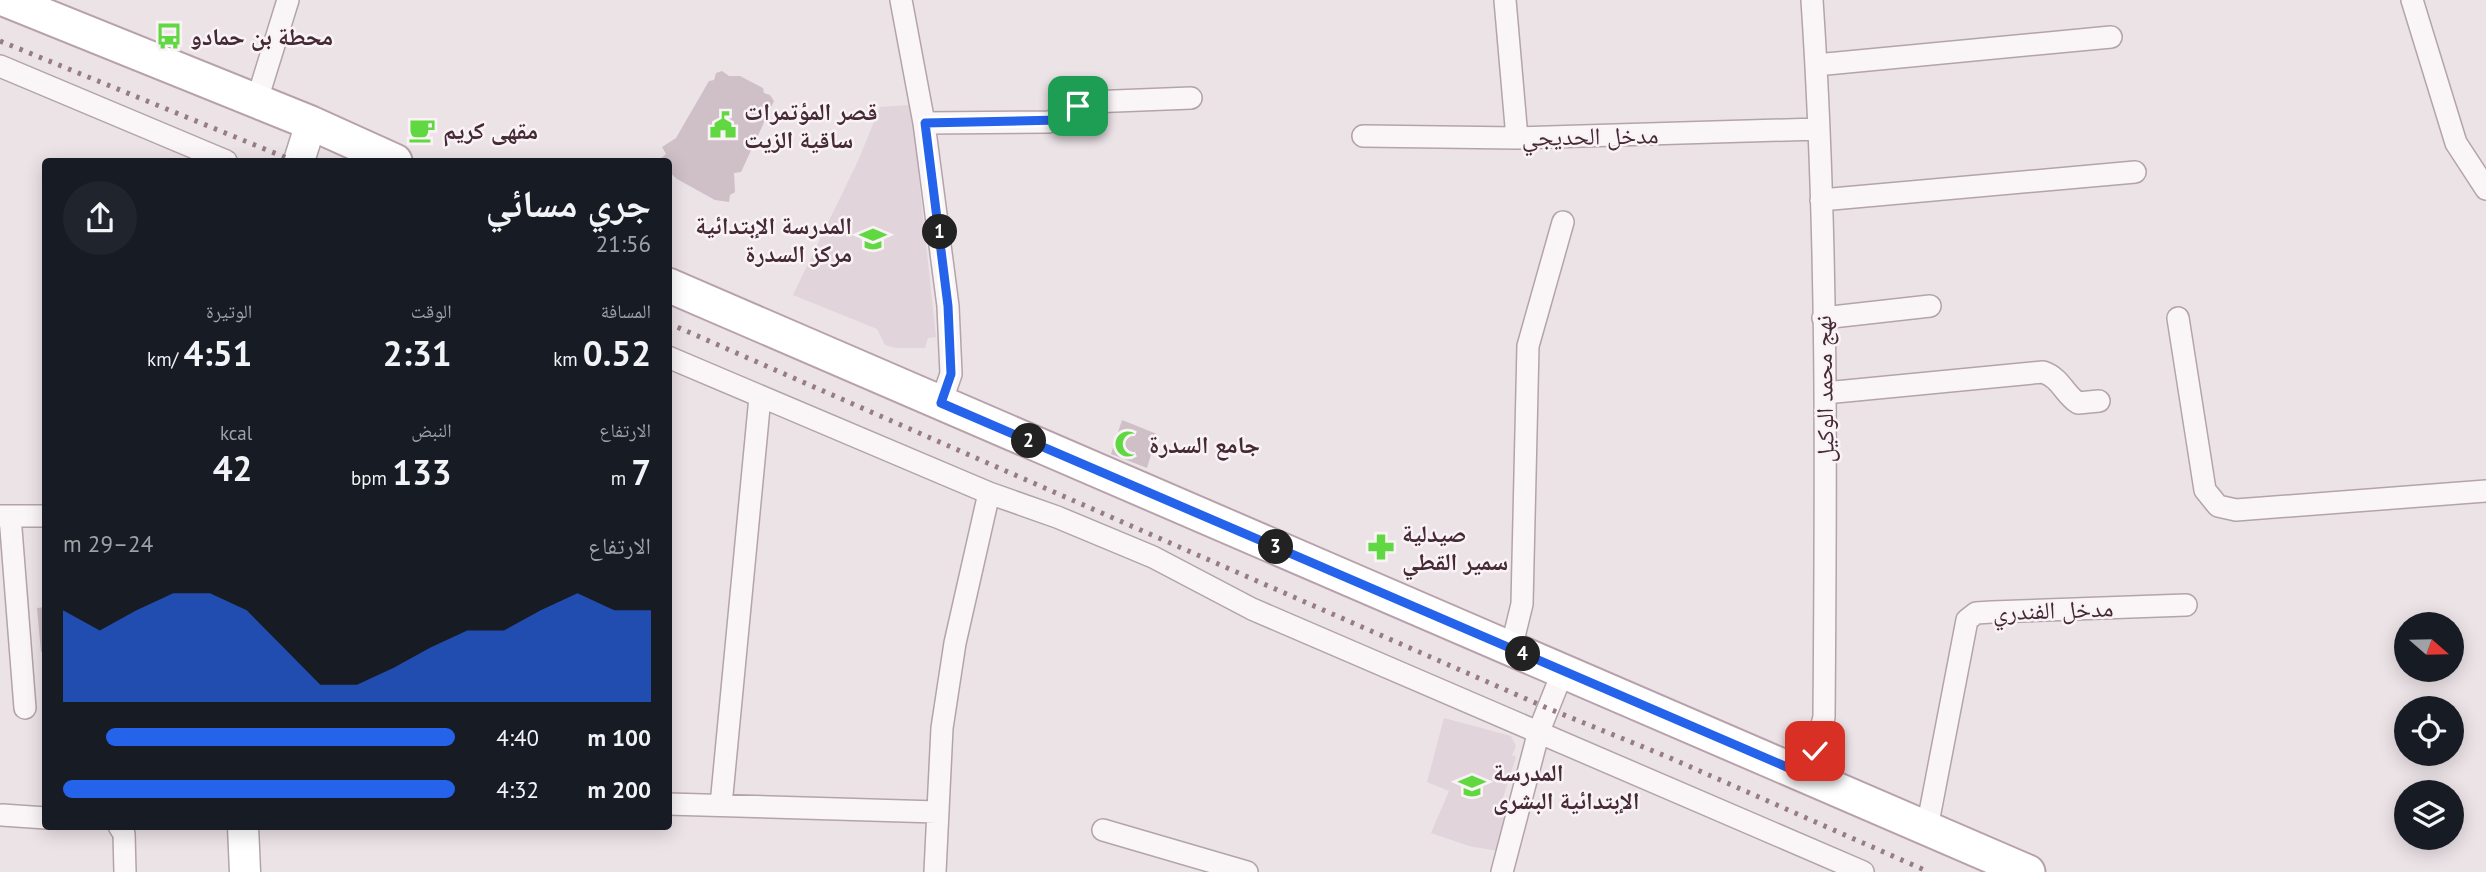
<!DOCTYPE html>
<html lang="ar">
<meta charset="utf-8">
<style>
:root{--surface:#171b24;--page:#20242c;--text:#f1f3f6;--muted:#9ea1a6;--accent:#2563eb}
body{margin:0;font-family:"PT Sans","Noto Naskh Arabic",sans-serif;background:var(--page);color:var(--text);direction:rtl;height:100vh;display:flex;flex-direction:column;font-size:26px;white-space:nowrap}
*{box-sizing:border-box;margin:0}
p{font-size:23px;color:var(--muted)}
.icon{flex:none;width:38px;height:38px;fill:none;stroke:currentColor;stroke-width:2;stroke-linecap:round;stroke-linejoin:round}
.map{position:relative;flex:1;overflow:hidden;direction:ltr}
.side{position:absolute;left:42px;top:158px;width:630px;height:672px;display:flex;flex-direction:column;background:var(--surface);border-radius:7px;box-shadow:0 4px 18px #0003;direction:rtl}
.side>*{flex:none}
.needle{width:46px;rotate:110deg}
.fabs{position:absolute;left:2394px;top:612px;display:grid;gap:14px}
.fabs a{display:grid;place-items:center;width:70px;height:70px;border-radius:50%;background:var(--surface);box-shadow:0 4px 18px #0003;font-size:35px}
.pin{position:absolute;display:grid;place-items:center;width:60px;height:60px;color:#fff;margin:-30px;border-radius:14px;box-shadow:0 4px 10px #0006}
.km{position:absolute;width:35px;height:35px;margin:-18px;border-radius:50%;background:#222;color:#fff;font-size:19px;line-height:35px;text-align:center}
.round{display:grid;place-items:center;flex:none;width:74px;height:74px;border-radius:37px;background:var(--page)}
.overview{display:flex;align-items:center;justify-content:space-between;height:119px;padding:0 21px}
h1{font-size:38px;font-weight:800;line-height:52px}
.stats{display:grid;grid-template-columns:repeat(3,1fr);gap:10px;height:119px;padding:7px 21px}
.stats div{display:grid;align-content:center}
.stats b{font-size:35px;font-weight:800}
.stats small{font-size:19px;font-weight:400}
.stats p{font-size:19px}
.chart{height:196px;padding:14px 21px}
.chart p{display:flex;justify-content:space-between}
.chart svg{width:100%;height:126px;margin-top:7px;fill:var(--accent);opacity:.7}
ul{padding:0 21px;list-style:none;font-size:23px}
li{display:grid;grid-template-columns:112px 84px 1fr;align-items:center;height:52px}
li i{height:18px;border-radius:9px;background:var(--accent)}
.map>svg:first-child{display:block}
</style>
<div class="map">
<svg width="2486" height="872" viewBox="0 0 2486 872">
<rect width="100%" height="100%" fill="#ece3e7"/>
<!-- built -->
<path fill="#e1d4da" d="M 911,105 L 936,337 L 928,338 L 925,348 L 896,348 L 885,345 L 877,329 L 793,295 L 858,161 L 880,107 Z
M 1444,718 L 1511,736 L 1516,746 L 1512,755 L 1516,757 L 1499,810 L 1505,813 L 1498,851 L 1469,846 L 1431,833 L 1449,791 L 1427,782 Z"/>
<!-- building -->
<path fill="#cfbfc6" d="M 722,71 L 729,76 L 740,76 L 763,88 L 764,93 L 770,95 L 774,101 L 741,172 L 734,173 L 735,192 L 730,195 L 729,202 L 715,200 L 677,179 L 668,171 L 668,161 L 661,158 L 666,154 L 662,147 L 676,138 L 709,81 L 714,80 L 716,73 Z
M 1122,420 L 1157,434 L 1147,468 L 1111,454 Z
M 46,607 L 46,652 L 41,652 L 37,608 Z"/>
<g fill="none" stroke-linecap="round" stroke-linejoin="round">
<!-- street casing -->
<g stroke="#b3a4aa" stroke-width="24">
<path id="street" d="M 901,0 L 924,123 L 948,306 L 951,374 L 941,403
M 1505,0 L 1517,138
M 2412,0 L 2456,143 L 2486,189
M 1816,65 L 2111,37
M 0,66 L 226,161
M 257,100 L 288,0
M 924,123 L 1048,122 C 1065,120 1074,107 1090,102 L 1191,98
M 1363,136 L 1517,138 L 1817,129
M 1821,200 L 2135,172
M 1823,318 L 1930,306
M 2178,318 L 2205,490 L 2218,506 L 2236,510 L 2486,491
M 668,357 L 989,493 L 1057,517 L 1153,557 L 1252,609 L 1863,872
M 1825,393 L 2043,372 C 2061,378 2064,394 2078,403 L 2099,401
M 0,516 L 46,516
M 10,516 L 25,708
M 1511,649 L 1522,604 L 1528,346 L 1563,222
M 1803,774 L 1815,751 L 1824,717 C 1826,478 1828,238 1812,0
M 668,804 L 937,812
M 721,805 L 760,397
M 2,815 L 46,818
M 119,826 L 124,834 L 125,872
M 1927,828 L 1967,620 L 1976,613 L 1992,612 L 2186,605
M 1103,830 L 1247,872
M 935,872 L 942,728 L 955,643 L 989,493
M 1502,872 L 1539,731 L 1563,671"/>
</g>
<!-- secondary casing -->
<g stroke="#b3a4aa" stroke-width="33">
<path id="secondary" d="M 299,161 L 311,123
M 243,826 L 245,872"/>
</g>
<!-- primary casing -->
<g stroke="#b8a1ac" stroke-width="37">
<path id="primary" d="M 6,0 L 311,123 L 395,161
M 668,285 L 2028,872"/>
</g>
<!-- street -->
<use href="#street" stroke="#faf6f7" stroke-width="21"/>
<!-- secondary -->
<use href="#secondary" stroke="#fff" stroke-width="30"/>
<!-- primary -->
<use href="#primary" stroke="#fff" stroke-width="33"/>
<!-- rail -->
<path stroke="#977b87" stroke-width="5" stroke-dasharray="3.5 7" stroke-linecap="butt" d="M 0,41 L 294,161
M 668,323 L 1547,708 L 1668,757 L 1929,872"/>
</g>
<g fill="none" stroke-linecap="round" stroke-linejoin="round">
<!-- route casing -->
<g stroke="#fff" stroke-width="14">
<path id="route" d="M 1078,106 L 1060,120 L 925,123 L 948,306 L 951,374 L 941,403 L 1803,774 L 1815,751"/>
</g>
<!-- route -->
<use href="#route" stroke="#2563eb" stroke-width="9"/>
</g>
<!-- icons -->
<defs>
<g id="bus-bare" transform="scale(2.1)"><path d="M-5-6H5V4H4V6H2V4H-2V6H-4V4H-5ZM-3.5-4V0h7V-4ZM-3.5 1.2v1.5H-2V1.2ZM2 1.2v1.5H3.5V1.2Z" fill="#60d841" stroke="#f9f3f6" stroke-width="2.5" paint-order="stroke"/></g>
<g id="civic-bare" transform="scale(2.1)"><path d="M-.6-6.5H3V-4.5H.6V-3L4-1V1h2V6H-6V1h2V-1L-.6-3ZM-1.2 2.5V6h2.4V2.5Z" fill="#60d841" stroke="#f9f3f6" stroke-width="2.5" paint-order="stroke"/></g>
<g id="cafe-bare" transform="scale(2.1)"><path d="M-5.5-4.5H6V0H3Q3 3.5 0 3.5H-2.5Q-5.5 3.5-5.5 0ZM3-3.2v2h1.7v-2ZM-6 4.5H4V6H-6Z" fill="#60d841" stroke="#f9f3f6" stroke-width="2.5" paint-order="stroke"/></g>
<g id="school-bare" transform="scale(2.1)"><path d="M0-5L7-2L0 1L-7-2ZM-4 1L0 2.5L4 1V4Q0 6-4 4Z" fill="#60d841" stroke="#f9f3f6" stroke-width="2.5" paint-order="stroke"/></g>
<g id="mosque-bare" transform="scale(2.1)"><path d="M3.5-4.9A6 6 0 1 0 3.5 4.9A5 5 0 1 1 3.5-4.9Z" fill="#60d841" stroke="#f9f3f6" stroke-width="2.5" paint-order="stroke"/></g>
<g id="pharmacy-bare" transform="scale(2.1)"><path d="M-2-6h4v4h4v4h-4v4h-4v-4h-4v-4h4Z" fill="#60d841" stroke="#f9f3f6" stroke-width="2.5" paint-order="stroke"/></g>
</defs>
<g fill-rule="evenodd">
<use href="#bus-bare" x="169" y="36"/>
<use href="#civic-bare" x="723" y="125"/>
<use href="#cafe-bare" x="422" y="130"/>
<use href="#school-bare" x="873" y="239"/>
<use href="#mosque-bare" x="1128" y="444"/>
<use href="#pharmacy-bare" x="1381" y="547"/>
<use href="#school-bare" x="1472" y="786"/>
</g>
<g text-anchor="middle" dominant-baseline="central" stroke-width="5" stroke-linejoin="round" paint-order="stroke">
<!-- poi labels -->
<g font-size="24" font-weight="bold" fill="#452935" stroke="#f9f3f6" text-anchor="start">
<text x="190" y="36">محطة بن حمادو</text>
<text x="744" y="111">قصر المؤتمرات<tspan x="744" dy="28">ساقية الزيت</tspan></text>
<text x="443" y="130">مقهى كريم</text>
<text x="852" y="225" text-anchor="end">المدرسة الإبتدائية<tspan x="852" dy="28">مركز السدرة</tspan></text>
<text x="1149" y="444">جامع السدرة</text>
<text x="1402" y="533">صيدلية<tspan x="1402" dy="28">سمير القطي</tspan></text>
<text x="1493" y="772">المدرسة<tspan x="1493" dy="28">الإبتدائية البشرى</tspan></text>
</g>
<!-- street labels -->
<g font-size="24" fill="#452935" stroke="#f9f3f6">
<text transform="translate(1590 136) rotate(-1)">مدخل الحديجي</text>
<text transform="translate(1824 389) rotate(-91)">نهج محمد الوكيل</text>
<text transform="translate(2053 610) rotate(-2)">مدخل الفندري</text>
</g>
</g>
</svg>
<div class="fabs">
<a><svg class="needle" viewBox="-14 -14 28 28"><path d="M0-13l5 13h-10z" fill="#e53935"/><path d="M0 13l5-13h-10z" fill="#9ea1a6"/></svg></a>
<a><svg class="icon" aria-label="locate" viewBox="0 0 24 24"><circle cx="12" cy="12" r="6"/><path d="M12 2v4M12 18v4M2 12h4M18 12h4"/></svg></a>
<a><svg class="icon" aria-label="layers" viewBox="0 0 24 24"><path d="M12 4l9 5-9 5-9-5zM3 14l9 5 9-5"/></svg></a>
</div>
<div class="pin" style="left:1078px;top:106px;background:#1e9e55"><svg class="icon" aria-label="arrive" viewBox="0 0 24 24"><path d="M6 21V4h12l-3 4 3 4H6"/></svg></div>
<div class="pin" style="left:1815px;top:751px;background:#d93025"><svg class="icon" aria-label="check" viewBox="0 0 24 24"><path d="M5 12l5 5 9-10"/></svg></div>
<b class="km" style="left:940px;top:232px">1</b>
<b class="km" style="left:1029px;top:441px">2</b>
<b class="km" style="left:1276px;top:547px">3</b>
<b class="km" style="left:1523px;top:654px">4</b>
<section class="side">
<div class="overview"><div><h1>جري مسائي</h1><p>21:56</p></div><a class="round"><svg class="icon" aria-label="share" viewBox="0 0 24 24"><path d="M12 15V3M7 8l5-5 5 5M5 13v7h14v-7"/></svg></a></div>
<div class="stats">
<div><p>المسافة</p><b>0.52<small> km</small></b></div>
<div><p>الوقت</p><b>2:31</b></div>
<div><p>الوتيرة</p><b>4:51<small> /km</small></b></div>
</div>
<div class="stats">
<div><p>الارتفاع</p><b>7<small> m</small></b></div>
<div><p>النبض</p><b>133<small> bpm</small></b></div>
<div><p>kcal</p><b>42</b></div>
</div>
<div class="chart"><p><span>الارتفاع</span>24–29 m</p>
<svg viewBox="0 0 160 44" preserveAspectRatio="none"><path d="M0 44V12L10 19L20 12L30 6L40 6L50 12L60 25L70 38L80 38L90 32L100 25L110 19L120 19L130 12L140 6L150 12L160 12V44z"/></svg>
</div>
<ul>
<li><b>100 m</b>4:40<i style="width:89%"></i></li>
<li><b>200 m</b>4:32<i style="width:100%"></i></li>
</ul>
</section>
</div>
